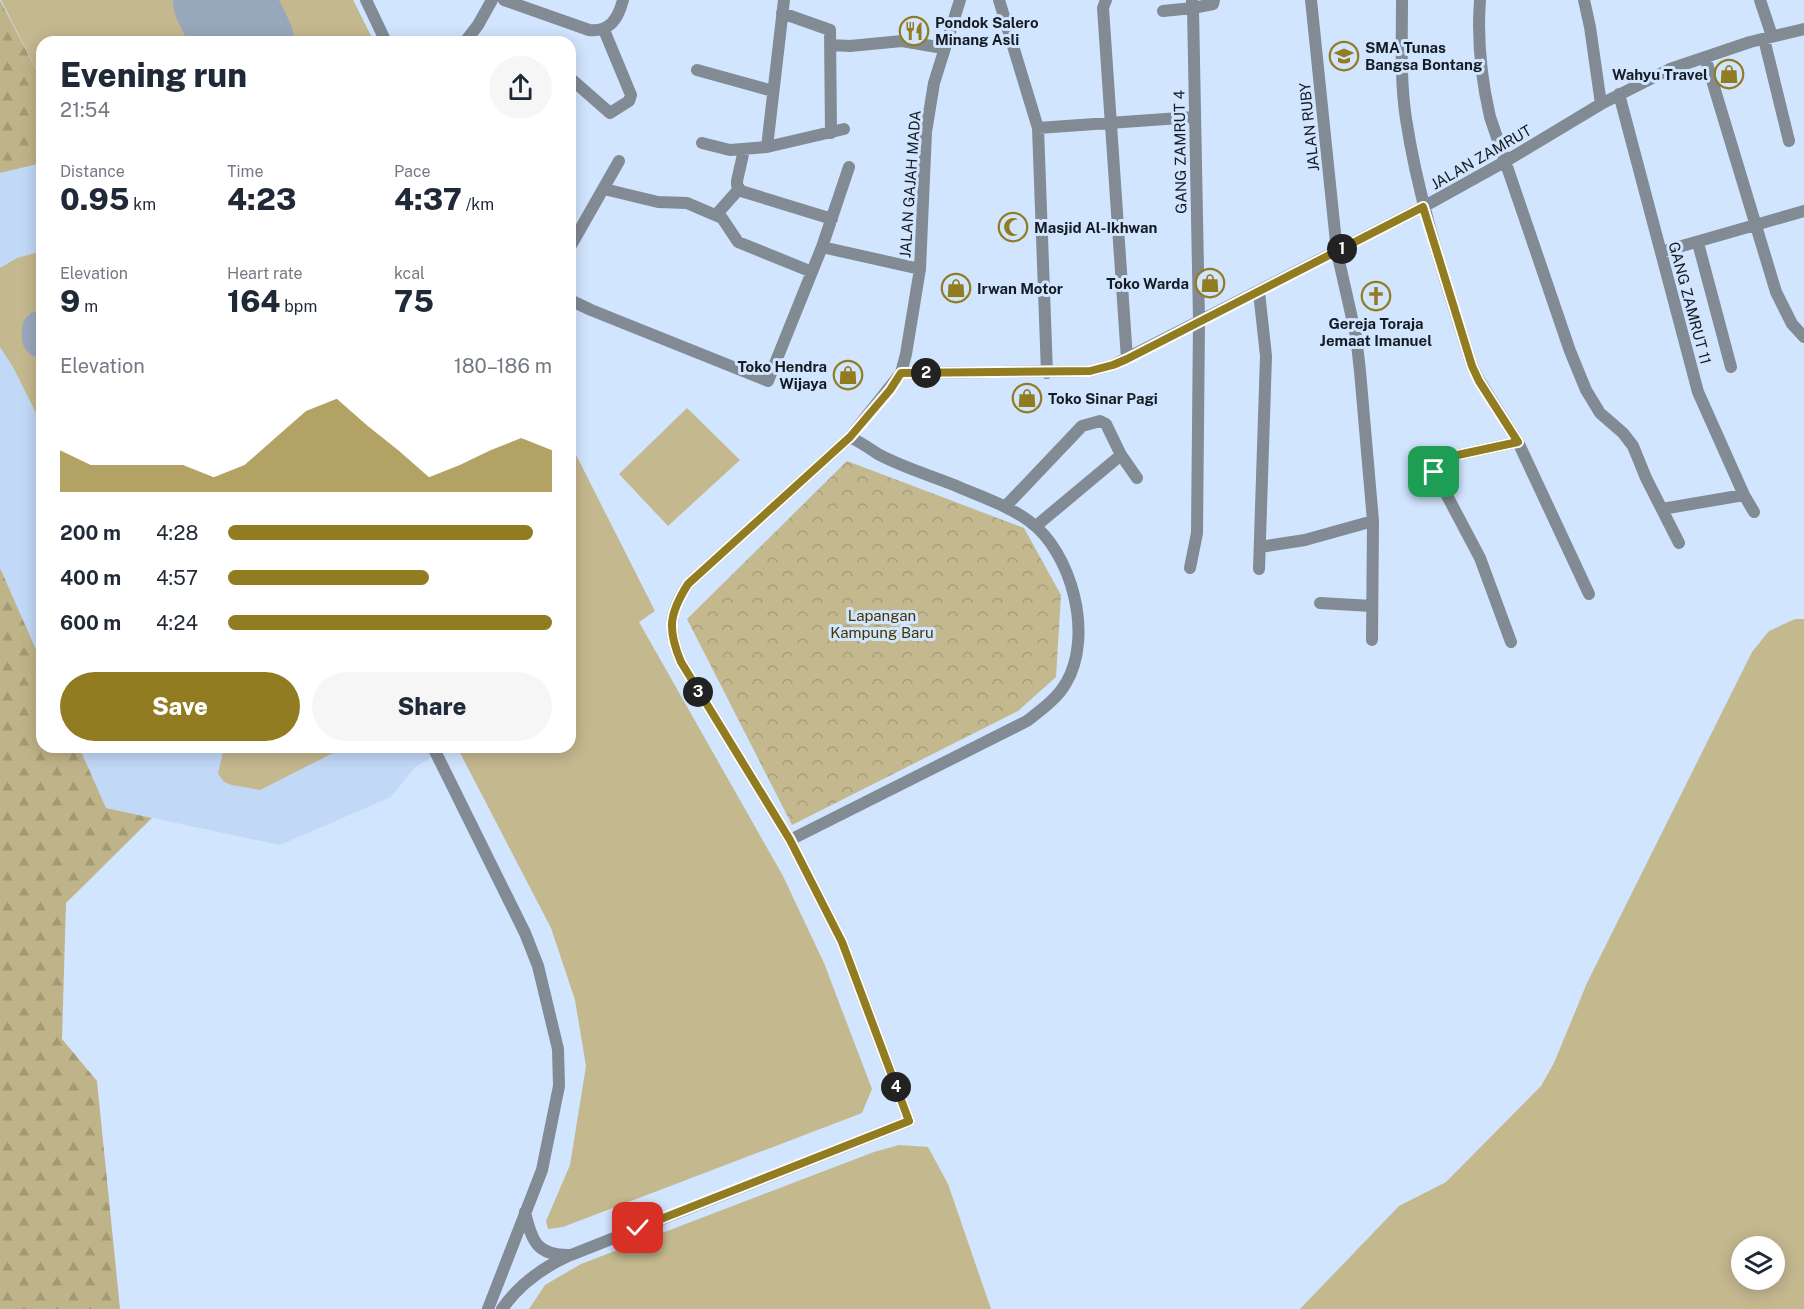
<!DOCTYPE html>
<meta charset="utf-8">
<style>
:root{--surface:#fff;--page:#f6f6f7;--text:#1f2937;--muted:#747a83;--accent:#927c22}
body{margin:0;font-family:"Public Sans",sans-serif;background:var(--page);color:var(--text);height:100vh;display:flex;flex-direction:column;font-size:22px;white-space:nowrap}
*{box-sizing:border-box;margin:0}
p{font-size:20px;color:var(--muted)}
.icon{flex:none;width:33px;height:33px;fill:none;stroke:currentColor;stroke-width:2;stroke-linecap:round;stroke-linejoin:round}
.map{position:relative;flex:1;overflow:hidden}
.side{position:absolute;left:36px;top:36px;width:540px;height:717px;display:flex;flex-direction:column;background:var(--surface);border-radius:18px;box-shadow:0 3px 15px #0003}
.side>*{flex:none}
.buttons{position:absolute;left:1731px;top:1236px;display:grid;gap:12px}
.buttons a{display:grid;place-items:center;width:54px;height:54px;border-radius:50%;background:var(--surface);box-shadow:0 3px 15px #0003;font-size:30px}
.pin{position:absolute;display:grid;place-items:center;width:51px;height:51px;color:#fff;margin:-26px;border-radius:12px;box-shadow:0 3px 9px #0006}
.km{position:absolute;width:30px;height:30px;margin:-15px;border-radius:50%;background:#222;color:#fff;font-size:16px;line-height:30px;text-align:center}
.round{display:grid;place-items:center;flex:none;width:63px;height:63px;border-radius:32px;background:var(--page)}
.overview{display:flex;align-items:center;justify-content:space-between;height:102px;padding:0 24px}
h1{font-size:33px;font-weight:800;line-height:45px}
.figures{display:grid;grid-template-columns:repeat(3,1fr);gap:9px;height:102px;padding:6px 24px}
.figures div{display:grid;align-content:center}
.figures b{font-size:30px;font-weight:800}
.figures small{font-size:16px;font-weight:400}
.figures p{font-size:16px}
.chart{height:168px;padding:12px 24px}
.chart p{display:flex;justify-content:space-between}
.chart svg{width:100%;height:108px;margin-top:6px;fill:var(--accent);opacity:.7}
.primary-button{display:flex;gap:12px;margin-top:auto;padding:12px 24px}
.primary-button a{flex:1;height:69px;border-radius:36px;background:var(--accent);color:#fff;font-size:24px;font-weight:800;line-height:69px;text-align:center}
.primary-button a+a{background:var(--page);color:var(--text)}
ul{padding:0 24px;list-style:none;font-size:20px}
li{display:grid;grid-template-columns:96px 72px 1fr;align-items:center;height:45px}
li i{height:15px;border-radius:8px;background:var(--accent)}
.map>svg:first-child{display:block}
</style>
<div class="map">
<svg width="1804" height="1309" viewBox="0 0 1804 1309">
<defs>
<pattern id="forest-firs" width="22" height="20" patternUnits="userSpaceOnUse" patternTransform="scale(1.5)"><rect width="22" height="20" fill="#bfb389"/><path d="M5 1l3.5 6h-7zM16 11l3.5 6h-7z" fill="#a39976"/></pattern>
<pattern id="park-crowns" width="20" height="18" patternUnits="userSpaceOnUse" patternTransform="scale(1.5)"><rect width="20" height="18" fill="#c4b88f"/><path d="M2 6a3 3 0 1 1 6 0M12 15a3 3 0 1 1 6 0" fill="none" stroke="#a89e7b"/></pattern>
</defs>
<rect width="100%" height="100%" fill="#d2e5fe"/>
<!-- built -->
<path fill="#c1d8f7" d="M 121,0 L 353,0 L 374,42 L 142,42 Z
M 42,163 L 42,663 L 0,568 L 0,173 Z
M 79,747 L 449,747 L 415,767 L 391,797 L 280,845 L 106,808 Z"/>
<!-- grass -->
<path fill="#c4b88f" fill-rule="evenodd" d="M 1,0 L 193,0 L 214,42 L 42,42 L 42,81 Z
M 251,0 L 353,0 L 374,42 L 272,42 Z
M 42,251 L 42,318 L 24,327 L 42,365 L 42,464 L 36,413 L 13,367 L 0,347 L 0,268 L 17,258 Z
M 687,408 L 740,460 L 668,526 L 619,474 Z
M 570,443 L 655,611 L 639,622 L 783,876 L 824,963 L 872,1089 L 862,1113 L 563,1227 L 548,1229 L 546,1221 L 570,1165 L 586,1066 L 575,1000 L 551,928 L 457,747 L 570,747 Z
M 1795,619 L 1804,619 L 1804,1309 L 1300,1309 L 1399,1206 L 1446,1182 L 1541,1086 L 1554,1063 L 1587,983 L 1752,652 L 1769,631 ZM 1742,1246 L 1774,1246 L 1774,1280 L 1742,1280 Z
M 224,747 L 345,747 L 260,790 L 232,785 L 224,782 L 218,774 Z
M 899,1145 L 928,1147 L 948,1184 L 991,1309 L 529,1309 L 545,1285 L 581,1264 L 874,1152 Z"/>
<!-- forest -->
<path fill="url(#forest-firs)" d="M 0,0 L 42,81 L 42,163 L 0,173 Z
M 0,568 L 42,663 L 42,747 L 79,747 L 106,808 L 152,818 L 66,903 L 62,1039 L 97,1081 L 120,1309 L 0,1309 Z"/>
<!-- park -->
<path fill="url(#park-crowns)" d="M 847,461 L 1024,528 L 1061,595 L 1056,677 L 1018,711 L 792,825 L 687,619 Z"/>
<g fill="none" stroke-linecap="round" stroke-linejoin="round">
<!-- taxiway -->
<path stroke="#98a8bc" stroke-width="40" d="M 42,330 L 42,338"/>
<!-- runway -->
<path stroke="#98a8bc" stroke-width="100" d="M 223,0 L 244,42"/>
<!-- minor -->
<path stroke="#828a94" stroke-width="12" d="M 366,0 L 386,42
M 504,0 L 589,30 C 610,32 618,19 623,0
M 999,0 L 1038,128 L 1047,373
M 1106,0 L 1103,8 L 1127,359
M 1311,0 L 1337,252 L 1356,336 L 1360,371 L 1373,521 L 1372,640
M 1402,0 C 1402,40 1400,80 1406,119 C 1419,204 1447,285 1472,366 L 1479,380 L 1518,442 L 1589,594
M 1480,0 C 1477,40 1481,78 1490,117 L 1570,351 L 1586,390 L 1600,413 L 1623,433 L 1633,446 L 1646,478 L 1679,543
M 1584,0 L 1590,27 L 1601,104
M 1760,0 L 1772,36
M 1163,11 L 1193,8 L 1192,1
M 782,13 L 830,30 L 831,133
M 1764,39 L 1789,141
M 465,42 L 478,25 L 492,0
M 831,45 L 850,46 L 902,41 L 943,48
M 1705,57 L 1776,292 L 1792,324 L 1804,337
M 697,70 L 773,91
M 570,78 L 610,113 L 629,101 L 631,95 L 604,30
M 1619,94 L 1698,392 L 1744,495 L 1754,512
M 1038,128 L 1194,117
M 702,143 L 730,150 L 767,147 L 784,0
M 767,147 L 844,129
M 744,150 L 737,181 L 737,185 L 741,191 L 832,219
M 604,189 L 658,202 L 687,203 L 722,218 L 738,242 L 812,272
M 716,215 L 739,189
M 1698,243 L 1731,367
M 570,247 L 619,161
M 822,247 L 849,167
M 1661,252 L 1804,211
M 570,300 L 591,310 L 768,381 L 822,247 L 920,269
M 901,373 L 1090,371 L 1113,365 L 1423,207 L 1506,161 L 1601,104 L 1670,69 L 1750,42 L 1804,29
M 1005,507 L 1082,426 L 1100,421 L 1106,424 L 1121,455 L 1137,478
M 1662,509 L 1744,495
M 1036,526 L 1121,455
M 1260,547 L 1305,540 L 1373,521
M 1190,568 L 1197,533 L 1199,321 L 1193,8 L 1213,4 L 1214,0
M 1259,569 L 1266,356 L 1259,292
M 1320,603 L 1372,606
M 1511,642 L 1480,558 L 1433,469 L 1433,465 L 1439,459 L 1518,442
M 433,747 L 525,933 L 538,966 L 558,1049 L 559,1086 L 542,1170 L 488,1309
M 790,840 L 1027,721 C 1041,710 1057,699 1066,683 C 1094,636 1072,552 1029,521 C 1007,505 979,496 954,485 C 929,475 902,467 878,454 C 869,448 860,442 850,437
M 525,1212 C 532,1242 537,1256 571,1255 L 909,1121 L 842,942 L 790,840 L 681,662 C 667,629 669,613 688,584 L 850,437 L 901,373 L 906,354 L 920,269 L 926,132 L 934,83 L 960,0
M 502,1309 C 518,1286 542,1268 568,1256"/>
</g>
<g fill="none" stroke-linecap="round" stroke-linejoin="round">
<!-- route casing -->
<g stroke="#fff" stroke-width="12">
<path id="route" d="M 638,1228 L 909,1121 L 842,942 L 790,840 L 681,662 C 667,629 669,614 688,584 L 850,437 L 890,390 L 901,373 L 1090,371 L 1113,365 L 1127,359 L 1423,207 L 1472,366 L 1479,381 L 1518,442 L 1439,459 L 1433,465 L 1434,472"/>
</g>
<!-- route -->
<use href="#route" stroke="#927c22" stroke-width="8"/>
</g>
<!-- icons -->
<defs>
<g id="restaurant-ring" transform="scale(1.5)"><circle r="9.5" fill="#d2e5fe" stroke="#927c22" stroke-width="1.5"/><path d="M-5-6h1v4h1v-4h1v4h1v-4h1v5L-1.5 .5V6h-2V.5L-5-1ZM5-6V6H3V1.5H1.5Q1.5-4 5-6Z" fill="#927c22"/></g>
<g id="school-ring" transform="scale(1.5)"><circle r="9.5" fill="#d2e5fe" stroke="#927c22" stroke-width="1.5"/><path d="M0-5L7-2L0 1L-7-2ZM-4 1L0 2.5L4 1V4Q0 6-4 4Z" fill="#927c22"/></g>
<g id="shop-ring" transform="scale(1.5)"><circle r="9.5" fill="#d2e5fe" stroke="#927c22" stroke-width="1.5"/><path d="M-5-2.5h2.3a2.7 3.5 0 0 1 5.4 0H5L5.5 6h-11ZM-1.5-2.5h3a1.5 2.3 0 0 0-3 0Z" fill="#927c22"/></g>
<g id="mosque-ring" transform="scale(1.5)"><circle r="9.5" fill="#d2e5fe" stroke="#927c22" stroke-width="1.5"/><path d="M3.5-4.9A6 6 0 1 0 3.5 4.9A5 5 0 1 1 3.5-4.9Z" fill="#927c22"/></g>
<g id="church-ring" transform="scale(1.5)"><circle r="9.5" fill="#d2e5fe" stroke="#927c22" stroke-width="1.5"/><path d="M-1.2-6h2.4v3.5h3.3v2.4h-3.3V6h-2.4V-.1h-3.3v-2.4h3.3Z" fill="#927c22"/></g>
</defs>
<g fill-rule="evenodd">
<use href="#restaurant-ring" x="914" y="31"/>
<use href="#school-ring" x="1344" y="56"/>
<use href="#shop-ring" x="1729" y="74"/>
<use href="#mosque-ring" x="1013" y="227"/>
<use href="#shop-ring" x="1210" y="283"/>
<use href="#shop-ring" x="956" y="288"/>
<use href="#church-ring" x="1376" y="296"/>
<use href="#shop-ring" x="848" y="375"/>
<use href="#shop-ring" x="1027" y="398"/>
</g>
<g text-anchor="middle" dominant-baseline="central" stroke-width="6" stroke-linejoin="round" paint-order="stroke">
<!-- poi labels -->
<g font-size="15" font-weight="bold" fill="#141b23" stroke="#d2e5fe" text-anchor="start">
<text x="935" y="22">Pondok Salero<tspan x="935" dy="17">Minang Asli</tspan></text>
<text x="1365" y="47">SMA Tunas<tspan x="1365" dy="17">Bangsa Bontang</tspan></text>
<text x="1708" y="74" text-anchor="end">Wahyu Travel</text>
<text x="1034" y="227">Masjid Al-Ikhwan</text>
<text x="1189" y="283" text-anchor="end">Toko Warda</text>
<text x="977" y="288">Irwan Motor</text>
<text x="1376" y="323" text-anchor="middle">Gereja Toraja<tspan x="1376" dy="17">Jemaat Imanuel</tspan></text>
<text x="827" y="366" text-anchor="end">Toko Hendra<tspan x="827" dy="17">Wijaya</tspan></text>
<text x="1048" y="398">Toko Sinar Pagi</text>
</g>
<!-- street labels -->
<g font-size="15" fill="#141b23" stroke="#d2e5fe">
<text transform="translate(1309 127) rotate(-96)">JALAN RUBY</text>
<text transform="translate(1180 152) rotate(-91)">GANG ZAMRUT 4</text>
<text transform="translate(1481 157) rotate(-30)">JALAN ZAMRUT</text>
<text transform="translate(910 184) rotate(-86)">JALAN GAJAH MADA</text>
<text transform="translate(1690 303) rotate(75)">GANG ZAMRUT 11</text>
</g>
<!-- park labels -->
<g font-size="15" fill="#433600" stroke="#d2e5fe">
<text x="882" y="615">Lapangan<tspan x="882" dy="17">Kampung Baru</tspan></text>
</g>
</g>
</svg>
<div class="buttons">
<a><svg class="icon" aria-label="layers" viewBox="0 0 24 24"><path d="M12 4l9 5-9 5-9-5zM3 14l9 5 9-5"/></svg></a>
</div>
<div class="pin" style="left:1434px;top:472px;background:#1e9e55"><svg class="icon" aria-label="arrive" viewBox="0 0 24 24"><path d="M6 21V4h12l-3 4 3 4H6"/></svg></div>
<div class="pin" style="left:638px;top:1228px;background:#d93025"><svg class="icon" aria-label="check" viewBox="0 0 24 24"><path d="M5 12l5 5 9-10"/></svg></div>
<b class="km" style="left:1342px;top:249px">1</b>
<b class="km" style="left:926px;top:373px">2</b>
<b class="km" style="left:698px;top:692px">3</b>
<b class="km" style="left:896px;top:1087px">4</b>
<section class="side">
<div class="overview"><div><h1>Evening run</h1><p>21:54</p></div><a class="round"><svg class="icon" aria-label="share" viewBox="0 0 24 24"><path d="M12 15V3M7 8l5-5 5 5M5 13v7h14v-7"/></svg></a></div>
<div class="figures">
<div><p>Distance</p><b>0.95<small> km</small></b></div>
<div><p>Time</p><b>4:23</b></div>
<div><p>Pace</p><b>4:37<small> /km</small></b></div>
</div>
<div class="figures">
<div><p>Elevation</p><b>9<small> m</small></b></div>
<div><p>Heart rate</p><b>164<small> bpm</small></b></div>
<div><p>kcal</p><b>75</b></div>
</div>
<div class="chart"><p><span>Elevation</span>180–186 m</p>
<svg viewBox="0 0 160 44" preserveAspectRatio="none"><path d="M0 44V27L10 33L20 33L30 33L40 33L50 38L60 33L70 22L80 11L90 6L100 17L110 27L120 38L130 33L140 27L150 22L160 27V44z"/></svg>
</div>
<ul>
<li><b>200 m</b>4:28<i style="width:94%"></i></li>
<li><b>400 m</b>4:57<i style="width:62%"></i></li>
<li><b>600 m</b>4:24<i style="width:100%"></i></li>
</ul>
<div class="primary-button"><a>Save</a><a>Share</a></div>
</section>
</div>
